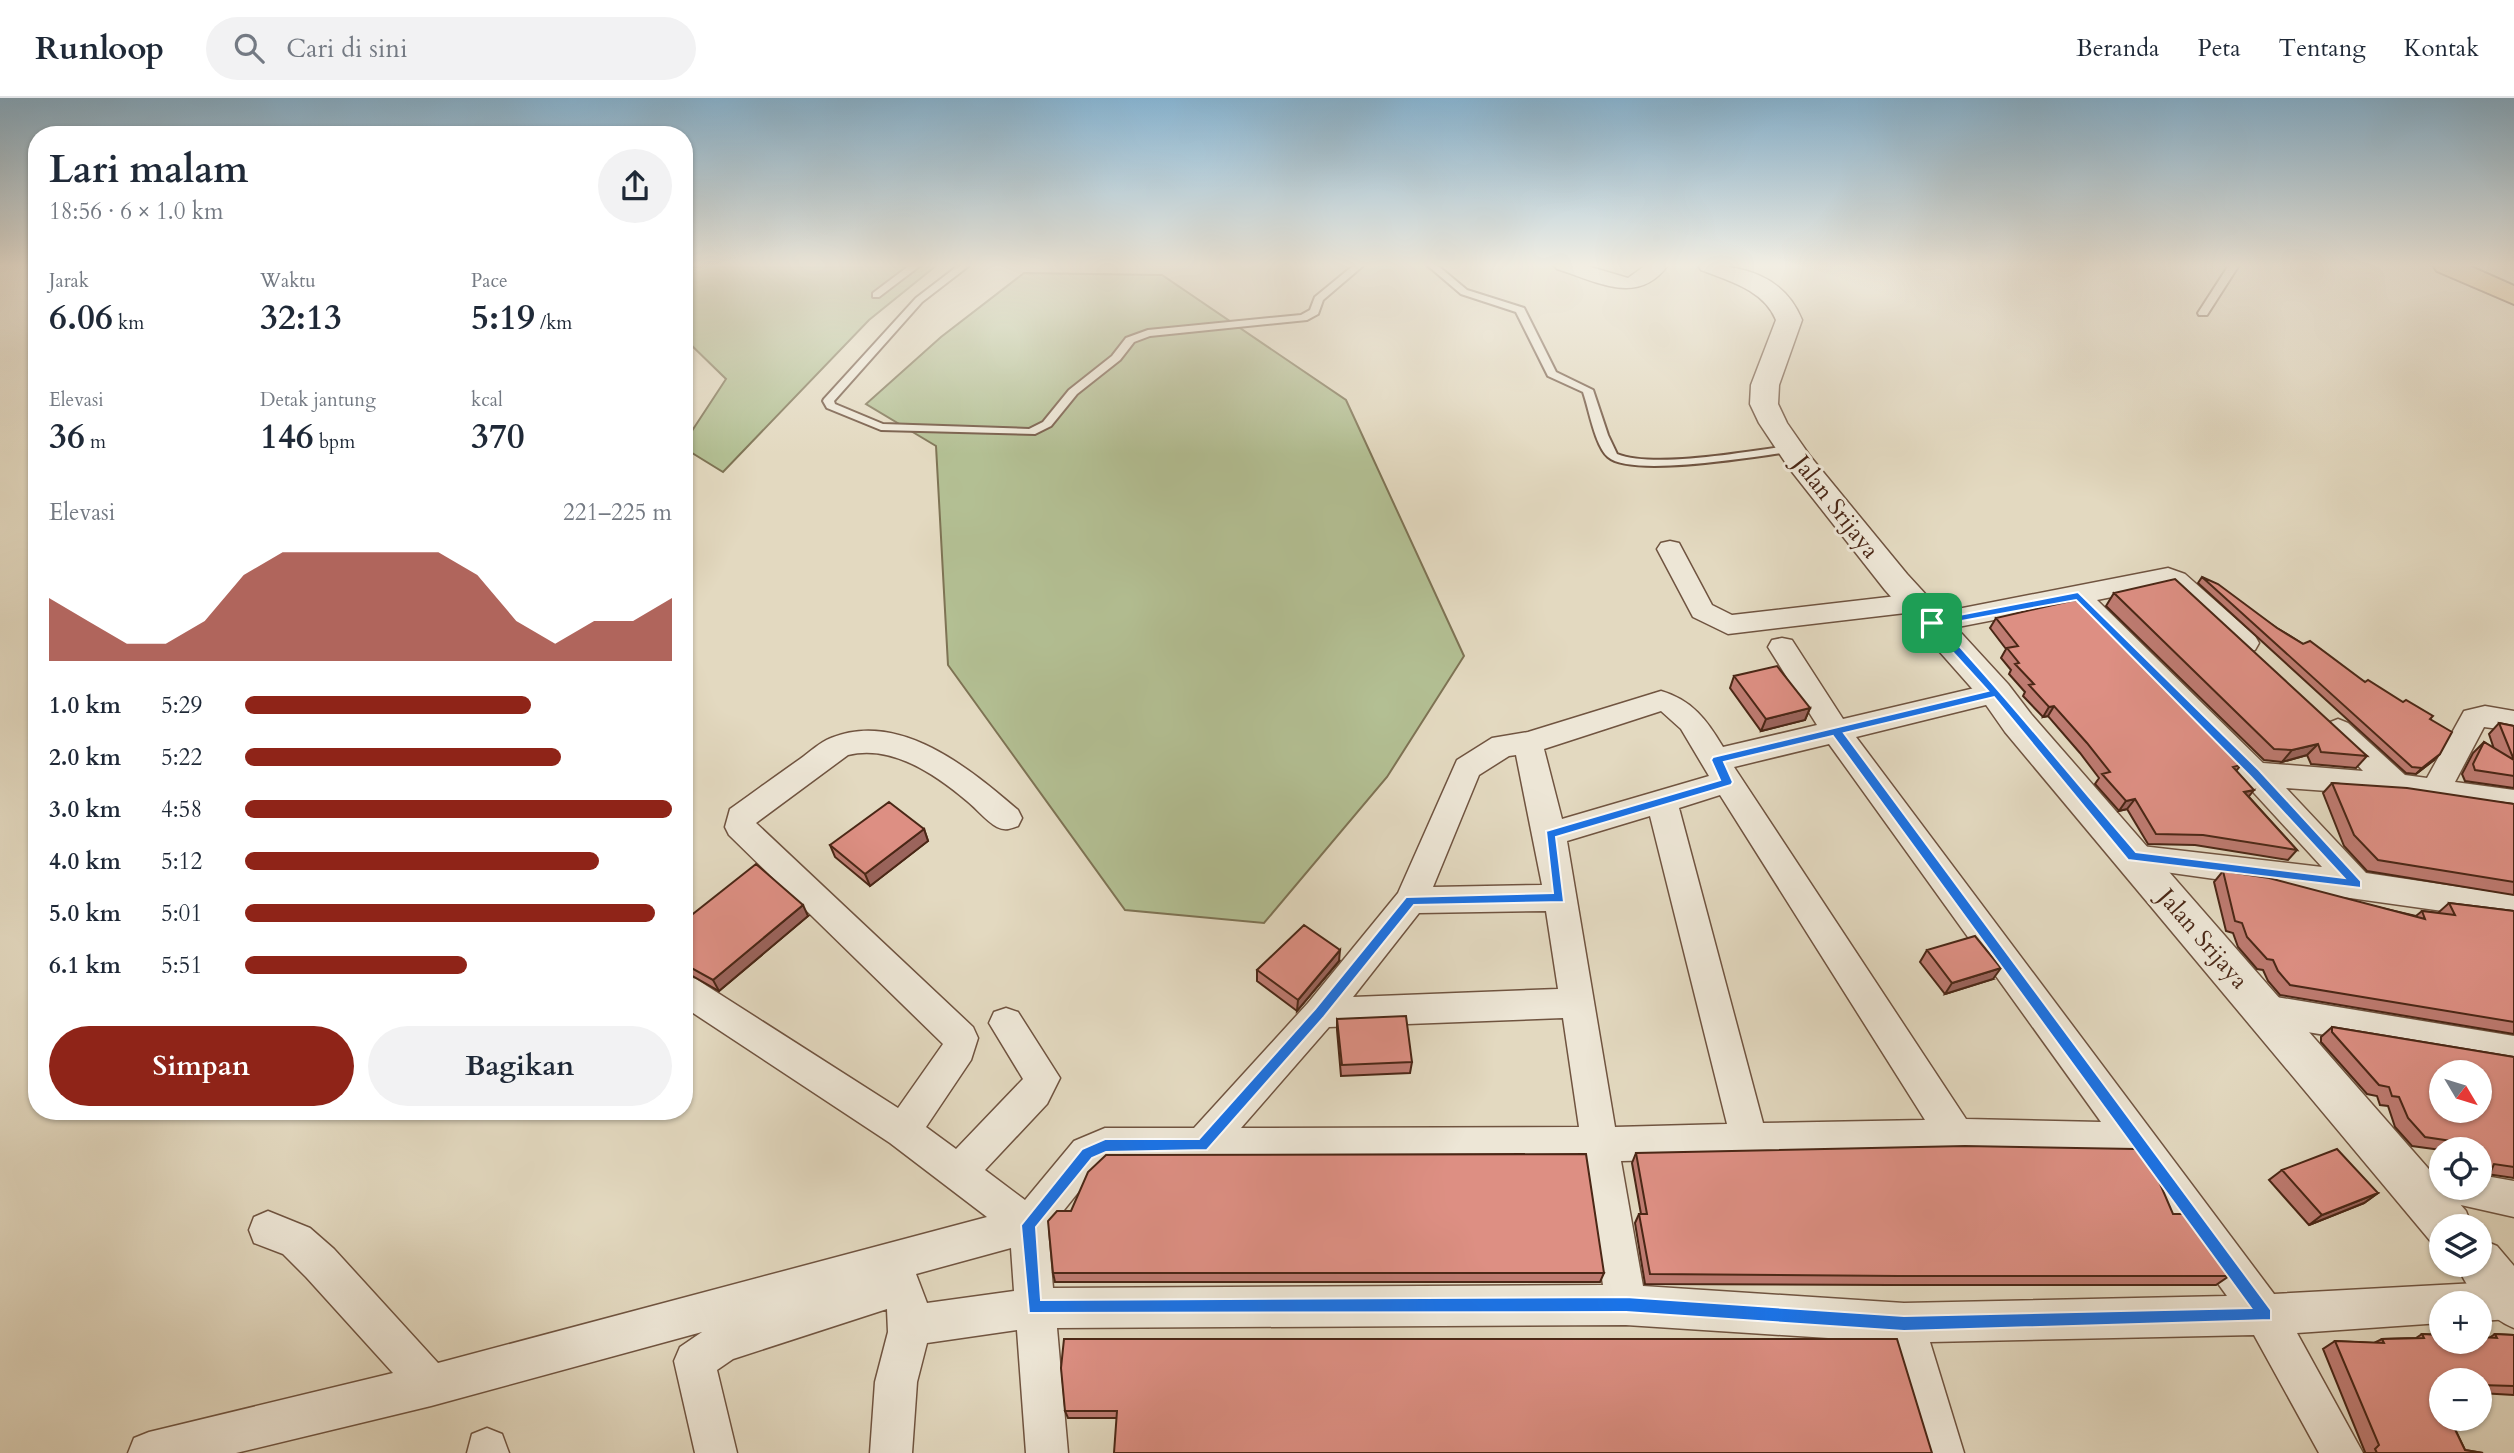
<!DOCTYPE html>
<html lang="id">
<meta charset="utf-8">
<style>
:root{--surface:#fff;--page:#f2f2f3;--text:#1f2937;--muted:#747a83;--line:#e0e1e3;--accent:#8f2418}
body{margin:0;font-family:Cardo,serif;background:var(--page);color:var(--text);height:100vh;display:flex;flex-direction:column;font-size:26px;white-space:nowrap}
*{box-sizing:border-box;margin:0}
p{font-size:23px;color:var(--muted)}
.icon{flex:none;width:38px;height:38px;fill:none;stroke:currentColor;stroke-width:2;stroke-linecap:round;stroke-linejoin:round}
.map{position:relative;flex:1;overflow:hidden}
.drawer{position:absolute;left:28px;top:28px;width:665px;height:994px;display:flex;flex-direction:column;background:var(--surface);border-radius:28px;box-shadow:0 2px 5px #0004}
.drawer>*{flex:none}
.needle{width:46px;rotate:128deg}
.buttons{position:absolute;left:2429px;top:962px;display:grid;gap:14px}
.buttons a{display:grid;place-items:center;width:63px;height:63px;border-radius:50%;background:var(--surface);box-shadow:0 2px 5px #0004;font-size:35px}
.pin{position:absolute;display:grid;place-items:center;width:60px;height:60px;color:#fff;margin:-30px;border-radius:14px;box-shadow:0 4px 10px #0006}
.round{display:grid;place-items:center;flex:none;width:74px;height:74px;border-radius:37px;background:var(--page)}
.head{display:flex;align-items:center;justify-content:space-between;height:119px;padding:0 21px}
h1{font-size:38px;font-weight:800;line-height:52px}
.stats{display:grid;grid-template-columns:repeat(3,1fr);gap:10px;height:119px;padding:7px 21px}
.stats div{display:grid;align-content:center}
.stats b{font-size:35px;font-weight:800}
.stats small{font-size:19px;font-weight:400}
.stats p{font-size:19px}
.chart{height:196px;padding:14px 21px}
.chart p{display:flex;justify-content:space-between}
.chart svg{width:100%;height:126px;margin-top:7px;fill:var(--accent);opacity:.7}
.action{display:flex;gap:14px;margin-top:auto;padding:14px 21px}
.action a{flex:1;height:80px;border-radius:42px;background:var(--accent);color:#fff;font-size:28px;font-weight:800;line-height:80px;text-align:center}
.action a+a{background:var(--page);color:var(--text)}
ul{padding:0 21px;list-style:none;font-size:23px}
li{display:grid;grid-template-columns:112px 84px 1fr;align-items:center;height:52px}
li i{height:18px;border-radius:9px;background:var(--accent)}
header{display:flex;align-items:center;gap:42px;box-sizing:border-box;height:98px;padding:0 35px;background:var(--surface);border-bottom:2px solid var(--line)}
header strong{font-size:33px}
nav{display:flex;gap:38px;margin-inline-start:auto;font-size:24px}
.search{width:490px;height:63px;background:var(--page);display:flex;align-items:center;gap:18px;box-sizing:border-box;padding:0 24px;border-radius:38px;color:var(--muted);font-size:26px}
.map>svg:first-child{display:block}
</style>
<header>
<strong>Runloop</strong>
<div class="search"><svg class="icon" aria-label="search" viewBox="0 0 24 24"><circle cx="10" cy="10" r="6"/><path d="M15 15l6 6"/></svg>Cari di sini</div>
<nav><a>Beranda</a><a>Peta</a><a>Tentang</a><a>Kontak</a></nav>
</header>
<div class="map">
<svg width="2514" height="1355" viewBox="0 0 2514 1355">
<rect width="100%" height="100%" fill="#e3d9c0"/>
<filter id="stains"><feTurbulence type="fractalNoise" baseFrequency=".00286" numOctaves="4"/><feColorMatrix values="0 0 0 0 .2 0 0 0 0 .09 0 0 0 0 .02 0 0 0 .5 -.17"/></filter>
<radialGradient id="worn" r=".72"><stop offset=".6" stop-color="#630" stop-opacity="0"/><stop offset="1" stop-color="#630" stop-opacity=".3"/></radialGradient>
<!-- green -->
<path fill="#b3bf93" stroke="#7e7354" stroke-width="2" d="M 684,167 L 937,167 L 869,222 L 723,374 L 684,350 L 684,345 L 726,281 L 684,240 Z
M 1024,175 L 1162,177 L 1346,302 L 1464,558 L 1387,679 L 1264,825 L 1125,812 L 948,567 L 936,348 L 866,306 L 941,239 Z"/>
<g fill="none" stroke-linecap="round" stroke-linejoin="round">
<!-- service casing -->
<g stroke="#705440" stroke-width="4">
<path id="service" d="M 910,167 L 921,167 L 879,199 L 873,199 L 873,195 Z
M 959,167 L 970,167 L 922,204 L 834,303 L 835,306 L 883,326 L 1029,331 L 1043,324 L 1069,292 L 1112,258 L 1126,240 L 1148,232 L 1301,217 L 1310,212 L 1315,199 L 1354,167 L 1364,167 L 1323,202 L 1318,216 L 1307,222 L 1150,238 L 1134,244 L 1120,262 L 1077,296 L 1051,328 L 1035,336 L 881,332 L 827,310 L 823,303 L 824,301 L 916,200 Z
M 1427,167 L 1437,167 L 1467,192 L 1524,210 L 1556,274 L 1593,292 L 1608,337 L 1617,356 C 1655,371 1747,353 1790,348 L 1796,351 L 1790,354 C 1756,358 1632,380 1608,359 C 1595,348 1589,311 1583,294 L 1548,278 L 1516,214 L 1461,196 Z
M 2229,167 L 2239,167 L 2207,217 L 2199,217 L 2198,215 Z"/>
</g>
<!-- minor casing -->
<g stroke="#705440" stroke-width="3">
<path id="minor" d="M 1554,167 L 1584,167 L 1628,180 L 1646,167 L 1668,167 C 1638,209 1596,183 1557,171 Z
M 1670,443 L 1679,445 L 1712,507 L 1732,517 L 1914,496 L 1923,499 L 1927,505 L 1923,511 L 1914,514 L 1728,536 L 1693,519 L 1657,451 L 1661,445 Z
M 2168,470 L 2185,476 L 2255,538 L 2259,545 L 2255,552 L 2245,554 L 2235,552 L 2166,488 L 2097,502 L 2263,665 L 2363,673 L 2324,632 L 2328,625 L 2338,621 L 2348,625 L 2405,677 L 2427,680 L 2464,613 L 2485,608 L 2514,613 L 2514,633 L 2484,629 L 2455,684 L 2514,692 L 2514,716 L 2397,698 L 2286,690 L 2366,775 L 2514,797 L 2514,823 L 2122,768 L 2117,759 L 2122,750 L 2133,747 L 2322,769 L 2244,684 L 2071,507 L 1932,534 L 1922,531 L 1919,525 L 1922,519 L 1932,516 Z
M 1782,540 L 1792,542 L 1843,621 L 1996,585 L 2006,588 L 2010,595 L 2006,602 L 1856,639 L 2274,1196 L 2514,1183 L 2514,1219 L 2510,1221 L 2480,1223 L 2480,1206 L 2441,1206 L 2441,1225 L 2297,1235 L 2363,1355 L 2319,1355 L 2254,1237 L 1930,1244 L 1964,1355 L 1922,1355 L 1890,1244 L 1626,1227 L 1057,1230 L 1068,1355 L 1026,1355 L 1017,1232 L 927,1245 L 917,1284 L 912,1355 L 870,1355 L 875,1284 L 888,1234 L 887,1211 L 733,1261 L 717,1272 L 737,1355 L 695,1355 L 674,1263 L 680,1249 L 702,1234 L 431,1308 L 236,1355 L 128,1355 L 134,1340 L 149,1334 L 393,1275 L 306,1179 L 283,1156 L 254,1145 L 249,1132 L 254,1119 L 268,1113 L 310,1130 L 334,1151 L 438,1265 L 987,1119 L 890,1045 L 684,909 L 684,877 L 696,881 L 898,1010 L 943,946 L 729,737 L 725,729 L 730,711 C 754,694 777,677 800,661 C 810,654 820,644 831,640 C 900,612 970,671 1018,712 L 1022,720 L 1018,728 C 1010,731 1005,733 997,729 C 986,723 977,711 967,703 C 936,677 892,646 848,657 L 756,725 L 973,929 L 978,940 L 971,962 L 926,1029 L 956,1051 L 1023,981 L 989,925 L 994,914 L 1006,910 L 1018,914 L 1060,980 L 1047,1006 L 985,1072 L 1025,1102 L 1074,1043 L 1105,1030 L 1194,1030 L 1308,905 L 1398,795 L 1457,662 L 1492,640 L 1528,634 L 1661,593 C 1692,602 1707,622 1723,649 L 1817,627 L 1768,549 L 1772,542 ZM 1661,613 L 1681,631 L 1709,678 L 1562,721 L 1544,651 ZM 1829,646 L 2101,1024 L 1966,1021 L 1734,669 ZM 1516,657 L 1542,787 L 1433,789 L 1479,677 L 1509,658 ZM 1720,697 L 1925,1022 L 1763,1025 L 1679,710 ZM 1650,718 L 1727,1026 L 1615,1029 L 1567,743 ZM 1546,813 L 1558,891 L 1353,899 L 1419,815 ZM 1563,920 L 1579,1029 L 1241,1030 L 1329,929 ZM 1956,1055 L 2126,1058 L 2227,1198 L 1904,1205 L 1643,1188 L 1621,1063 ZM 1584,1063 L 1603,1187 L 1053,1190 L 1048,1132 L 1100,1067 L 1107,1064 ZM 1011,1150 L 1014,1193 L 927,1205 L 916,1176 Z
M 2264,897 L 2514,938 L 2514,968 L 2264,927 L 2252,922 L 2247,912 L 2252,902 Z
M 2480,1077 L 2514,1083 L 2514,1119 L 2443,1103 L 2437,1090 L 2441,1081 L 2441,1090 L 2480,1090 Z
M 487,1330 L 502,1336 L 509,1355 L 467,1355 L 472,1336 Z"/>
</g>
<!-- tertiary casing -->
<g stroke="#705440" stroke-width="3">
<path id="tertiary" d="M 1698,167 C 1742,167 1784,177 1802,222 L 1779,287 L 1778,306 L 1787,325 L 1810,358 L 1907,476 L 2008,586 L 2031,616 L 2441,1085 L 2441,1090 L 2446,1090 L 2466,1113 L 2472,1129 L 2441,1129 L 2441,1149 L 2432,1145 L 2005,634 L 1984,604 L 1885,492 L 1789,370 L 1759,325 L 1750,306 L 1751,287 L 1776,222 C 1764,192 1729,183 1701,172 Z
M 2480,1141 L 2497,1148 L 2514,1168 L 2514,1230 C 2488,1220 2468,1193 2457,1167 L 2480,1167 Z"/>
</g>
<!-- trunk casing -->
<g stroke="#4a2716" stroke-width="4">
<path id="trunk" d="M 2433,167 L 2467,167 L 2514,188 L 2514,206 L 2437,173 Z"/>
</g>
<!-- service -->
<use href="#service" fill="#ede6d6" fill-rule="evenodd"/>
<!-- minor -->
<use href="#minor" fill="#ede6d6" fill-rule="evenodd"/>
<!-- tertiary -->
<use href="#tertiary" fill="#ede6d6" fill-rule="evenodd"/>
<!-- trunk -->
<use href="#trunk" fill="#e2bc80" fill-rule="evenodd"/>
</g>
<!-- wall -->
<path fill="#be7b71" stroke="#4a2716" stroke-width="2" d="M 2202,479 L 2277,530 L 2365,584 L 2431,621 L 2434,662 L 2416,676 L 2406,675 L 2198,485 Z
M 2114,495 L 2367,658 L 2356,670 L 2311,666 L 2307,657 L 2282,664 L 2264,662 L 2106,508 Z
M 1996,520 L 2241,667 L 2236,673 L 2249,699 L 2297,752 L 2288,762 L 2195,747 L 2148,746 L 2127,711 L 2119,713 L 2095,686 L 2099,680 L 2080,655 L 2048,618 L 2043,619 L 2023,598 L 2025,594 L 2009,576 L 2011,572 L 2001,560 L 2006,551 L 1990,530 Z
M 1734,578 L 1810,610 L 1805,622 L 1761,633 L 1730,590 Z
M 2499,625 L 2514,628 L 2514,690 L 2465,683 L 2462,676 L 2473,655 L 2484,644 L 2494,651 L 2489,636 Z
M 2332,685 L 2514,706 L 2514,797 L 2367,773 L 2344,748 L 2323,695 Z
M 924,731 L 928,743 L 870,788 L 835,759 L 830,747 Z
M 2223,773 L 2416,818 L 2422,813 L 2438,815 L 2449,805 L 2514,813 L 2514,936 L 2280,897 L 2268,883 L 2263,872 L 2257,871 L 2238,849 L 2233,835 L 2226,833 L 2214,784 Z
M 808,818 L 719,893 L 689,876 L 684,872 L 684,823 Z
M 1927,852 L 1993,881 L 1945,896 L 1920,864 Z
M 1339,863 L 1297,913 L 1257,883 L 1257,872 Z
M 1337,921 L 1412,964 L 1410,975 L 1341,978 L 1337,932 Z
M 2332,929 L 2514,959 L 2514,1080 L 2487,1076 L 2480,1080 L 2480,1052 L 2441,1052 L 2412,1048 L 2395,1029 L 2388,1008 L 2380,1007 L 2377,998 L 2367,996 L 2321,944 L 2321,939 Z
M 1636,1055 L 2173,1116 L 2229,1178 L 2216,1187 L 1890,1187 L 1645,1186 L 1635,1125 L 1639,1116 L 1641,1116 L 1632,1065 Z
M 2282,1072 L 2378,1095 L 2364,1105 L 2309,1127 L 2269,1082 Z
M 1053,1175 L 1604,1175 L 1600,1184 L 1055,1184 Z
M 2422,1236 L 2489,1240 L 2495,1236 L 2514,1237 L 2514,1297 L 2480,1295 L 2480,1283 L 2441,1283 L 2441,1294 L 2438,1296 L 2465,1352 L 2483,1355 L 2364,1355 L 2365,1354 L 2323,1251 L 2335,1243 L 2374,1245 L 2382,1241 L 2416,1240 Z
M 1897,1241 L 1116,1320 L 1068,1320 L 1065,1313 Z"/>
<!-- shaded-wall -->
<path fill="#9b645c" stroke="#4a2716" stroke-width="2" d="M 2054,608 L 2048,618 L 2043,619 L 2049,609 Z
M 1810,610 L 1805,622 L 1761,633 L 1766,621 Z
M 2318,646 L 2307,657 L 2282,664 L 2292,652 Z
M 2440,656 L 2434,662 L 2416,676 L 2422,670 Z
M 2254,692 L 2246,702 L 2244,694 Z
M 2135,701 L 2127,711 L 2119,713 L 2126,703 Z
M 924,731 L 928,743 L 870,788 L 865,776 Z
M 803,807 L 808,818 L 719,893 L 713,882 Z
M 1340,852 L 1339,863 L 1297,913 L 1298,902 Z
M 2001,870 L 1993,881 L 1945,896 L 1952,885 Z
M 2378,1095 L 2364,1105 L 2309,1127 L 2322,1117 Z"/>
<!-- building -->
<path fill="#dd8f83" stroke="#4a2716" stroke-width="2" fill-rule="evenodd" d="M 2202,479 L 2218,486 L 2277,530 L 2303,546 L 2310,543 L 2365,584 L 2368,582 L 2403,604 L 2406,602 L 2433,618 L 2430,621 L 2452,634 L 2440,656 L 2422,670 L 2412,669 Z
M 2175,481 L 2367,658 L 2321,654 L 2318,646 L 2292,652 L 2274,651 L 2114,495 Z
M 2075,502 L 2081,504 L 2241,667 L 2233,669 L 2254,692 L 2244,694 L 2297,752 L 2203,737 L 2156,736 L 2135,701 L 2126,703 L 2102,676 L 2110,674 L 2087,645 L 2054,608 L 2049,609 L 2029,587 L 2034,586 L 2015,566 L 2019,565 L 2007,550 L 2018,548 L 1996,520 Z
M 1777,568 L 1810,610 L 1766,621 L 1734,578 Z
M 2499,625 L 2514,628 L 2514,678 L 2475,672 L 2473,666 L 2484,644 L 2514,662 Z
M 2332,685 L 2407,690 L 2514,706 L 2514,784 L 2378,762 L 2354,737 Z
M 889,704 L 924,731 L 865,776 L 830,747 Z
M 756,766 L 803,807 L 713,882 L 684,866 L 684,823 Z
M 2223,773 L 2269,780 L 2425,821 L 2422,813 L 2455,817 L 2449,805 L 2514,813 L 2514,924 L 2290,887 L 2278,873 L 2273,862 L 2267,861 L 2247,839 L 2242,825 L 2235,823 Z
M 1304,827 L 1340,852 L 1298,902 L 1257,872 Z
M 1975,838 L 2001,870 L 1952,885 L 1927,852 Z
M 1406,918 L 1412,964 L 1342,967 L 1337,921 Z
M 2332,929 L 2514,959 L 2514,1069 L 2494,1066 L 2491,1073 L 2481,1071 L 2480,1068 L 2480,1052 L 2473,1052 L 2471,1046 L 2425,1039 L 2408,1020 L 2399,999 L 2392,998 L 2389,989 L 2379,987 L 2332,934 ZM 2441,975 L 2480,975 L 2480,1013 L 2441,1013 Z
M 1965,1048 L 2135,1051 L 2158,1081 L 2173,1116 L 2183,1116 L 2229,1178 L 1898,1178 L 1650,1176 L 1639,1116 L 1647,1116 L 1636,1055 Z
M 2337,1051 L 2378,1095 L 2322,1117 L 2282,1072 Z
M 1586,1056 L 1604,1175 L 1053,1175 L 1048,1123 L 1057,1113 L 1071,1113 L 1088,1074 L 1106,1057 Z
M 2422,1236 L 2441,1237 L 2441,1244 L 2480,1244 L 2480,1239 L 2497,1240 L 2495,1236 L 2514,1237 L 2514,1288 L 2480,1287 L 2480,1283 L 2441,1283 L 2441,1285 L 2438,1285 L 2441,1291 L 2441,1294 L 2436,1294 L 2441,1304 L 2441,1321 L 2450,1321 L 2465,1352 L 2483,1355 L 2377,1355 L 2375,1351 L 2379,1347 L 2335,1243 L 2384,1245 L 2382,1241 L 2424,1240 Z
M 1064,1241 L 1897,1241 L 1932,1355 L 1114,1355 L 1117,1313 L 1065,1313 L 1061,1270 Z"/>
<!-- sky -->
<linearGradient id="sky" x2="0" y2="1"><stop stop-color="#87b6d5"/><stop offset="0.47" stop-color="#f2eee3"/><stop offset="1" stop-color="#f2eee3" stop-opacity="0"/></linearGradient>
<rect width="2514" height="356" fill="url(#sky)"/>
<!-- route -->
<path fill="#1a73e8" stroke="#fff" stroke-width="2" fill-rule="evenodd" d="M 2078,494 L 2259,672 L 2361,783 L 2361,790 L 2128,762 L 1994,599 L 1844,635 L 2271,1212 L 2271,1222 L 1904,1233 L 1626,1214 L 1029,1215 L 1021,1127 L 1082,1051 L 1105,1041 L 1199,1041 L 1315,911 L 1406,799 L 1553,795 L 1546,733 L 1720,682 L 1711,662 L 1713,659 L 1988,593 L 1928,527 L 1928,523 ZM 2076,502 L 2251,679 L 2344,780 L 2136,754 C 2071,679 2008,600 1940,527 ZM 1833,638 L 2251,1210 L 1904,1218 L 1626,1199 L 1041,1202 L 1036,1129 L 1092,1060 L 1106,1054 L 1207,1052 L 1324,919 L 1414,807 L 1564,804 L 1556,739 L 1731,687 L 1733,684 L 1724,664 Z"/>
<g text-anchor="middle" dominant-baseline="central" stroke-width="6" stroke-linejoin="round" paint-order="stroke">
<!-- street labels -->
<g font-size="24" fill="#4a2716" stroke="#ede6d6">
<text transform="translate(1836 409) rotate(52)">Jalan Srijaya</text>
<text transform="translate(2203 841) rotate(49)">Jalan Srijaya</text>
</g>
</g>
<rect width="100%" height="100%" filter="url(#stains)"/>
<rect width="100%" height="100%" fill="url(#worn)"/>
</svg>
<div class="buttons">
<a><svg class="needle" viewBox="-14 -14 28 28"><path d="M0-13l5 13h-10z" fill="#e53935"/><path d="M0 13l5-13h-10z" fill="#747a83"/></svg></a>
<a><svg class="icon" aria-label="locate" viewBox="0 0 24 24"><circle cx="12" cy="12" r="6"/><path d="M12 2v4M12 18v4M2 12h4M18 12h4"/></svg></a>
<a><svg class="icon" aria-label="layers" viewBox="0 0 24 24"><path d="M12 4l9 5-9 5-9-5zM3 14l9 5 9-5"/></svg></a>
<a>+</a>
<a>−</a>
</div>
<div class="pin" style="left:1932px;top:525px;background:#1e9e55"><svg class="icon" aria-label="arrive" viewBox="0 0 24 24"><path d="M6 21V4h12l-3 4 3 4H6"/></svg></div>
<section class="drawer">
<div class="head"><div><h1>Lari malam</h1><p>18:56 · 6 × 1.0 km</p></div><a class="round"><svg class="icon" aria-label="share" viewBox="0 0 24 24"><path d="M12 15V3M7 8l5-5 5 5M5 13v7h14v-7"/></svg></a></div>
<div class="stats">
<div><p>Jarak</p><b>6.06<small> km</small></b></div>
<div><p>Waktu</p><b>32:13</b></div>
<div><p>Pace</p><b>5:19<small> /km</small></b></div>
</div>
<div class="stats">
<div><p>Elevasi</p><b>36<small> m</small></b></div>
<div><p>Detak jantung</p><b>146<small> bpm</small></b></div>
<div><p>kcal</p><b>370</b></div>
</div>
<div class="chart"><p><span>Elevasi</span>221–225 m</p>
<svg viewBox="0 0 160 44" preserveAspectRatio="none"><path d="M0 44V22L10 30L20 38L30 38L40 30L50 14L60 6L70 6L80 6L90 6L100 6L110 14L120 30L130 38L140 30L150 30L160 22V44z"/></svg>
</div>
<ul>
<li><b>1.0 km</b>5:29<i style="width:67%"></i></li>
<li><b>2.0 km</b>5:22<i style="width:74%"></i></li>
<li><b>3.0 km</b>4:58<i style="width:100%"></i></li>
<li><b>4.0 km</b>5:12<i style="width:83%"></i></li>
<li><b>5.0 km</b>5:01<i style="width:96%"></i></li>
<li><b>6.1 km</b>5:51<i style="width:52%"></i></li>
</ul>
<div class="action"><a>Simpan</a><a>Bagikan</a></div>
</section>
</div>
